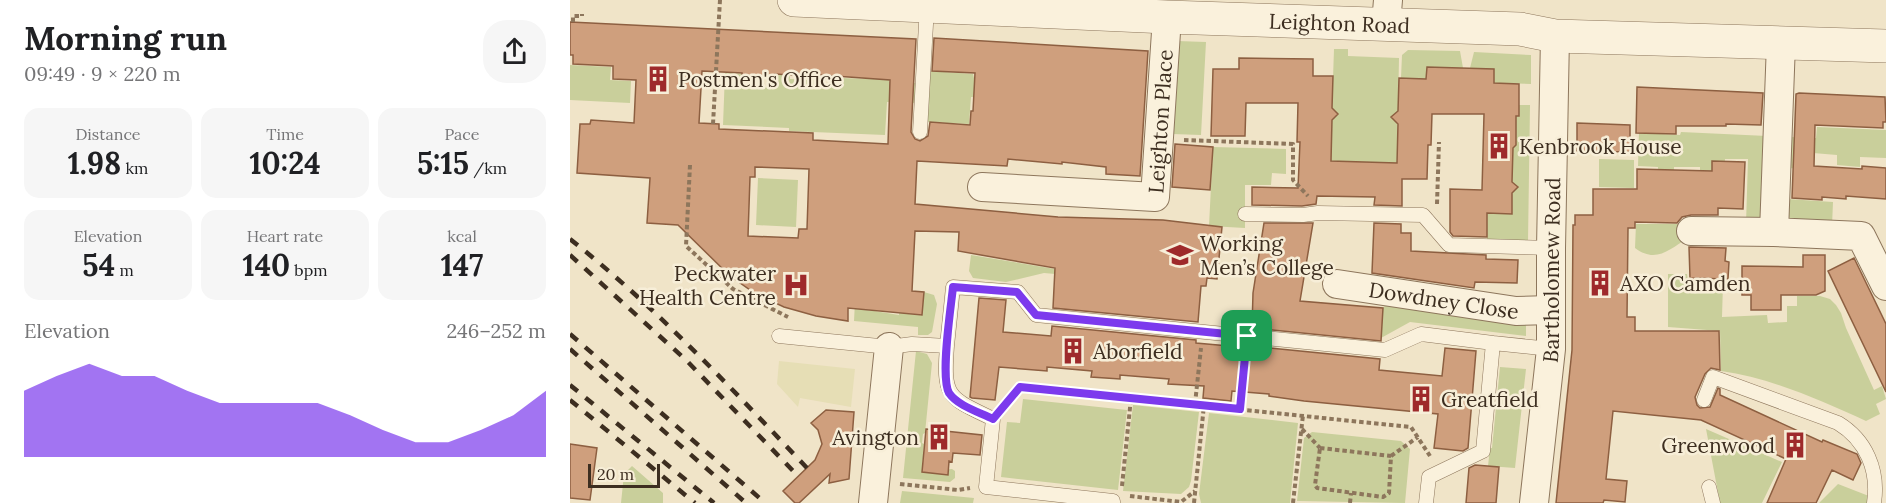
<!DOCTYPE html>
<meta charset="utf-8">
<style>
:root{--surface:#fff;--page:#f6f6f6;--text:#202124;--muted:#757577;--accent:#7c3aed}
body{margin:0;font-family:Lora,serif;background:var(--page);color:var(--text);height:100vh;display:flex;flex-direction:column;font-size:22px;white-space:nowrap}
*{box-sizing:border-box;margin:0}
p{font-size:20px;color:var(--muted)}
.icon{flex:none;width:33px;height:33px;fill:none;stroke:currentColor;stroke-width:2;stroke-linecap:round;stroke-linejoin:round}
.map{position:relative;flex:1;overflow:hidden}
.panel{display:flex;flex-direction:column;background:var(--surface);width:570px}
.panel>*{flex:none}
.scale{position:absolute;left:18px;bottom:15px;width:72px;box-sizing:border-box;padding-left:6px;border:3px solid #3d2e20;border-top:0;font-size:16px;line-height:21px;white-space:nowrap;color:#3d2e20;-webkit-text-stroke:4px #f7eed8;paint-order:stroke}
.pin{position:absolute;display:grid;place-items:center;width:51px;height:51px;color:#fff;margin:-26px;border-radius:12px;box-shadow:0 3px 9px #0006}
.round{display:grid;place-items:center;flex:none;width:63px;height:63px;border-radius:24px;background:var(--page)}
.headline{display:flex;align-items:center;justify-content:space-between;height:102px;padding:0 24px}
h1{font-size:33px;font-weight:700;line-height:45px}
.metrics{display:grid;grid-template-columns:repeat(3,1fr);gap:9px;height:102px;padding:6px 24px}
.metrics div{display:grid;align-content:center;border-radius:15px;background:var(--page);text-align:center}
.metrics b{font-size:30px;font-weight:700}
.metrics small{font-size:16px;font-weight:400}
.metrics p{font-size:16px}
.chart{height:168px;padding:12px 24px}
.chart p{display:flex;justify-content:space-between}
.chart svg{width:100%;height:108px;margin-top:6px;fill:var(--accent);opacity:.7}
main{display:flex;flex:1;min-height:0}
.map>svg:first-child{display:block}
</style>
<main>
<section class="panel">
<div class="headline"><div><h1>Morning run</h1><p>09:49 · 9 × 220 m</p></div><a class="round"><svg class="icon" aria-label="share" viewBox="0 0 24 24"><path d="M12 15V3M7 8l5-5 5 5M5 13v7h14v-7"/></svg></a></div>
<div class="metrics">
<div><p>Distance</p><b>1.98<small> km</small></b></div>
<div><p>Time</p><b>10:24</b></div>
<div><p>Pace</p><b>5:15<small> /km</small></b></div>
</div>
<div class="metrics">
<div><p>Elevation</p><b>54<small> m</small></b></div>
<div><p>Heart rate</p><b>140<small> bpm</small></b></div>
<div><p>kcal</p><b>147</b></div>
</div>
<div class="chart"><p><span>Elevation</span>246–252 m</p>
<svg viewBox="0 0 160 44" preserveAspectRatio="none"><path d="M0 44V17L10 11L20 6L30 11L40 11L50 17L60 22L70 22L80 22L90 22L100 27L110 33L120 38L130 38L140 33L150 27L160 17V44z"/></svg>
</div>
</section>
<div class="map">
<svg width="1316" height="503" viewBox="0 0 1316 503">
<rect width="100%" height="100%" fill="#f0e4c8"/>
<!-- farmland -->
<path fill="#e6deb5" d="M 209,361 L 285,369 L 281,407 L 230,398 L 228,407 L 207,384 Z"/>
<!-- green -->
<path fill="#c9cf9b" d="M 607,41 L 636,42 L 631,135 L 602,134 Z
M 764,49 L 778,49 L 778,56 L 829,58 L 827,163 L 761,161 L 762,120 L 765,117 L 765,111 L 762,108 Z
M 838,50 L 890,51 L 893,68 L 857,67 L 857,79 L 831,78 L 832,55 Z
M 904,52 L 961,55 L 961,84 L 924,83 L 924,69 L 900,68 Z
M 0,65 L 41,67 L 40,80 L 61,81 L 60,103 L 0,100 Z
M 206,68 L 220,68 L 220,79 L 251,80 L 252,85 L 269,86 L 270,78 L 302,79 L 302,73 L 319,74 L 319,82 L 346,83 L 346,103 L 317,102 L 315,135 L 219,131 L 219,128 L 153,125 L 155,73 L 171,74 L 170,86 L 204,88 Z
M 359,71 L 403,74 L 404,78 L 426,80 L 440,99 L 401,97 L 399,124 L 356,122 Z
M 949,105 L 960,105 L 958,241 L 917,240 L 917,213 L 942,214 L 942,193 L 945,185 L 942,182 L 943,148 L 946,145 L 946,140 L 943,137 L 944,116 Z
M 1247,127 L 1316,130 L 1316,158 L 1290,157 L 1290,167 L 1267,165 L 1267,155 L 1243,153 L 1242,170 L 1219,168 L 1221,137 L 1246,138 Z
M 1111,132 L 1197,136 L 1194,224 L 1176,224 L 1178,159 L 1155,159 L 1154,179 L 1130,178 L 1130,167 L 1104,167 L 1104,198 L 1087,198 L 1088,167 L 1068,166 L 1069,133 L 1110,135 Z
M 643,147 L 716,149 L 716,174 L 702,173 L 701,185 L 675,185 L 675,228 L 639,226 Z
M 1029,159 L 1064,160 L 1064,188 L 1029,187 Z
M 188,178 L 228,180 L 226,227 L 186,225 Z
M 1217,199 L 1263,202 L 1262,226 L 1216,223 Z
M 1066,224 L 1118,224 L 1118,238 C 1100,249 1086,264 1065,248 Z
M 401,255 L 485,269 L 485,274 L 474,273 L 436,282 L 403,278 L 399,271 Z
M 287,263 L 298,310 L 329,315 L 329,313 L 352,315 L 354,292 L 364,295 L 367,304 L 362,332 L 358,335 L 348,335 L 348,327 L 284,321 Z
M 1098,274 L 1117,274 L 1118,282 L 1153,283 L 1152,317 L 1197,315 L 1198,323 L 1217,322 L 1217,306 L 1227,306 L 1227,296 L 1250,296 L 1260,299 L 1266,305 L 1271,313 L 1276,328 L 1304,390 L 1312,386 L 1316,399 L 1306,404 L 1310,414 L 1296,421 C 1250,400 1201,378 1151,371 L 1150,331 L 1098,327 Z
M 819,301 L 956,323 L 956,336 L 840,322 L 811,338 L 813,308 Z
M 346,351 L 357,354 L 362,363 L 355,433 L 353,434 L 352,443 L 354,444 L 352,472 L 382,469 L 385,471 L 385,478 L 380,482 L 333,478 Z
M 930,367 L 956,369 L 945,468 L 918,466 L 920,448 L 922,448 Z
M 453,399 L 557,410 L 548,490 L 431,477 L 437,422 L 450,423 Z
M 563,405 L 629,412 L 621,481 L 619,487 L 611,494 L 553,491 Z
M 639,413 L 728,423 L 720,503 L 631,503 L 629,494 Z
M 1136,429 L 1212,462 L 1192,503 L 1150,503 Z
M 742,432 L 831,441 L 840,449 L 835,503 L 727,501 L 734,438 Z
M 62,466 L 93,493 L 93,503 L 51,503 L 54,474 Z
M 1268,484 L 1304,498 L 1300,503 L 1249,503 Z
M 332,491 L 404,498 L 403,503 L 330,503 Z"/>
<!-- building -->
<path fill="#cf9f7d" stroke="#8d5f41" stroke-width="1.5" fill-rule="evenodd" d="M 0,22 L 346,39 L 341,132 L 345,139 L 350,141 L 358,136 L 360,122 L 400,125 L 401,111 L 403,111 L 405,73 L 362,71 L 364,38 L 578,51 L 570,176 L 536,174 L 536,167 L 492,162 L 492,164 L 438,159 L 437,166 L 347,161 L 345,204 L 488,217 L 593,220 L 652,227 L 647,279 L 637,278 L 636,286 L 631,286 L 628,322 L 483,308 L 485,268 L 388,251 L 389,232 L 345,231 L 342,291 L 354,292 L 352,315 L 278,308 L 278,321 L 246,316 L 214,307 L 186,294 L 160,276 L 108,225 L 77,223 L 80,178 L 7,173 L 10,124 L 20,124 L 21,120 L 64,123 L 66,80 L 43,79 L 43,66 L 3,64 L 3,55 L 0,55 ZM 132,71 L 172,73 L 172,76 L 204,78 L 205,74 L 237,76 L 237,74 L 320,80 L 318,144 L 243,140 L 243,133 L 149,129 L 149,124 L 129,123 ZM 185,167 L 239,169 L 237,229 L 229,229 L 228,238 L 178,236 L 180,177 L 185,177 Z
M 669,58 L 743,59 L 743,76 L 763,76 L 762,108 L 768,114 L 762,120 L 761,161 L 827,163 L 828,124 L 821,117 L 828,111 L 829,78 L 856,79 L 857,67 L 924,69 L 924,83 L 949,84 L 949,116 L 946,116 L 946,145 L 943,148 L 942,182 L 948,187 L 942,193 L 942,214 L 917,213 L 917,237 L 883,236 L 880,232 L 880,189 L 912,190 L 914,114 L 862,114 L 861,145 L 858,145 L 857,179 L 832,179 L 832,206 L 804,205 L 805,197 L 747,196 L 746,204 L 732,206 L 682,205 L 682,187 L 728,188 L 730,142 L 727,142 L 728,103 L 676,103 L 675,136 L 641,136 L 643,69 L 669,69 Z
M 1067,87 L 1193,93 L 1191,125 L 1156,124 L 1156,126 L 1106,126 L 1106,134 L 1066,133 Z
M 1229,93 L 1315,97 L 1316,122 L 1313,122 L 1313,128 L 1245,125 L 1244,166 L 1292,169 L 1292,166 L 1316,168 L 1316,199 L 1276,196 L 1276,199 L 1252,197 L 1252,200 L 1222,198 L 1226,94 Z
M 1007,123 L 1060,125 L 1060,152 L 1007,151 Z
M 605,144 L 643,147 L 640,190 L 602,187 Z
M 1142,161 L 1175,162 L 1173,209 L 1148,208 L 1148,215 L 1121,215 L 1112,217 L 1107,223 L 1065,222 L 1065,228 L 1058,228 L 1057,317 L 1065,317 L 1065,331 L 1149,331 L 1150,370 L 1141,368 L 1135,374 L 1125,397 L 1127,405 L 1130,408 L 1140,407 L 1148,388 L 1150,389 L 1150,395 L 1252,442 L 1253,440 L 1287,454 L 1291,463 L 1283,480 L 1262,470 L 1246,503 L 1197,503 L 1216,459 L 1131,420 L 1043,411 L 1036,479 L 1057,481 L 1055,502 L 1034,500 L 1033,503 L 986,503 L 1002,350 L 1003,225 L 1005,225 L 1005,215 L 1023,215 L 1023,189 L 1067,189 L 1067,169 L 1142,171 Z
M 694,223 L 743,223 L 730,301 L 813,308 L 811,341 L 682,328 L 683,293 Z
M 804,223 L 831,224 L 831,233 L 841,233 L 841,251 L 916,255 L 916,259 L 948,260 L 947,283 L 905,282 L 904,288 L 802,273 Z
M 1119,247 L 1156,248 L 1155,261 L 1159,262 L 1158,279 L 1120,278 Z
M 1233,255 L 1255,255 L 1255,291 L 1246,295 L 1211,295 L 1211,310 L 1181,310 L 1181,295 L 1172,295 L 1172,266 L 1233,267 Z
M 1284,258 L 1316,324 L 1316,392 L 1258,271 Z
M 409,298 L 436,300 L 433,332 L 481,336 L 482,326 L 626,340 L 626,343 L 681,348 L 681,346 L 810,359 L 809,370 L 872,376 L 875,348 L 906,351 L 898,448 L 893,451 L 864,448 L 868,414 L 734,401 L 699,396 L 699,394 L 662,391 L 661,401 L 633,398 L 634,386 L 598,384 L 599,379 L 550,375 L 550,379 L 521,377 L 522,371 L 477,367 L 477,371 L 429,367 L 425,400 L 402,398 L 400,397 Z
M 256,410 L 284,412 L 279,479 L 259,483 L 260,474 L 229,503 L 225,503 L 213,491 L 245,460 L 252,444 L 248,430 L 241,423 Z
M 356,429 L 412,435 L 410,455 L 383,453 L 382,462 L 379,461 L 378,475 L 352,472 Z
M 0,444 L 27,448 L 20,500 L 0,498 Z
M 905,465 L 929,467 L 926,503 L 896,503 L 899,468 Z"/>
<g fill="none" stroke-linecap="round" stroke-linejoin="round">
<!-- service casing -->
<g stroke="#8d765c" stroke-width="15">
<path id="service" d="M 350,132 L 357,6
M 675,214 L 733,215 L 748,213 L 853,215 L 879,245 L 981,248
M 209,336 L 319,347 L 342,344 L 377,346 L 383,287 L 448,292 L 466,315 L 815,350 L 851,334 L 923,343 L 913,451 L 859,477 L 856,503
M 923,343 L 981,349
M 377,346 C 373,398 378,397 423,419 L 416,487 L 543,501 L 543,503
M 1134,400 L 1143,377 L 1268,423 C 1296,440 1309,470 1304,503
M 1139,487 L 1143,503"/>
</g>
<!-- minor casing -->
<g stroke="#8d765c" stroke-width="30">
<g id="minor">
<path d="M 816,24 L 818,0"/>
<path d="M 1211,43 L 1204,232 L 1291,236 L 1316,286"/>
<path id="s1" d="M 412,187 L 585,197 L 597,17"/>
<path d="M 1121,231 L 1204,232"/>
<path id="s2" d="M 767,284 L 946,311 L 981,310"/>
<path d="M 303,503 L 319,347"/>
<path id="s3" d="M 964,503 L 981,349 L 981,248 L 985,36"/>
</g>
</g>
<!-- tertiary casing -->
<g stroke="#8d765c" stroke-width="34">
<g id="tertiary">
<path id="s4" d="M 224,0 L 597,17 L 950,29 L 985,36 L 1316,46"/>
</g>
</g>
<!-- path -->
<path stroke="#8d765c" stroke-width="4" stroke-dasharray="4.5 3" stroke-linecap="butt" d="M 3,22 L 3,16 L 12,16 L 12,14
M 143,124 L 150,0
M 614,140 L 723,144 L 723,180 L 738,196
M 120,165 L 116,246 L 163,289 L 218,317
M 867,204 L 869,142
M 625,404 L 631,348
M 433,407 L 449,387 L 841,427 L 860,456
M 670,409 L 675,353
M 732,429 L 750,448
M 750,448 L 821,456 L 819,493 L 813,497 L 747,488 L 745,485 Z
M 821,456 L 848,437
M 330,484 L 388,490 L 400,488
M 552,486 L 561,398
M 560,496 L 611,502 L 625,491
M 624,503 L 634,405
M 723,503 L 733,415
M 780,503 L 781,493"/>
<!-- service -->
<use href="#service" stroke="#faf1dc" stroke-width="14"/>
<!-- minor -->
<use href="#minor" stroke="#faf1dc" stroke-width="28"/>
<!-- tertiary -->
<use href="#tertiary" stroke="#faf1dc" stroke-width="33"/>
<!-- rail -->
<path stroke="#3d2e20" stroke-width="4.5" stroke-dasharray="10 10" stroke-linecap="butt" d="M 0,239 C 86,307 161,388 237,468
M 0,255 L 116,360 L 228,476
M 0,334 L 193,501
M 0,349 L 176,503
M 0,385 L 144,503
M 0,400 L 125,503"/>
</g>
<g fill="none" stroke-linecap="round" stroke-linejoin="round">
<!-- route casing -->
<g stroke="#fff" stroke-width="12">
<path id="route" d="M 383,287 L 447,292 L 466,315 L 677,336 L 670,409 L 450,387 L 423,419 C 409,412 388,406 379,393 C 370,377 381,307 383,287 Z"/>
</g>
<!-- route -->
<use href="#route" stroke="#7c3aed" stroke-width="8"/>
</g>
<!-- icons -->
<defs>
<g id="building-bare" transform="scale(2.07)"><path d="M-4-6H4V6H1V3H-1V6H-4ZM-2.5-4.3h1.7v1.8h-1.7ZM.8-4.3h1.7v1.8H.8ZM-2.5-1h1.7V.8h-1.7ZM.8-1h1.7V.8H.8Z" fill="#9e2a2b" stroke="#f7eed8" stroke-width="2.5" paint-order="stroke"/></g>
<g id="university-bare" transform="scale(2.07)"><path d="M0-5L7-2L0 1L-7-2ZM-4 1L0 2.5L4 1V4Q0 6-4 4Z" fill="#9e2a2b" stroke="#f7eed8" stroke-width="2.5" paint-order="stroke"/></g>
<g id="hospital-bare" transform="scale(2.07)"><path d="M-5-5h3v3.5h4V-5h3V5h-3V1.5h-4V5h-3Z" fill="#9e2a2b" stroke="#f7eed8" stroke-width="2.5" paint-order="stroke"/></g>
</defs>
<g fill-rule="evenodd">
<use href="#building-bare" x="88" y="79"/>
<use href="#building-bare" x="929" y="146"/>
<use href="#university-bare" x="610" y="255"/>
<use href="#building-bare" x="1030" y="283"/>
<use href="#hospital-bare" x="226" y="285"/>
<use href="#building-bare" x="503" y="351"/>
<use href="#building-bare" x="851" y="399"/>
<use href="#building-bare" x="369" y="437"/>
<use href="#building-bare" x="1225" y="445"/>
</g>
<g text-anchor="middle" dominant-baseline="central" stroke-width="5" stroke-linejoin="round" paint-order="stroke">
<!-- street labels -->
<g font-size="21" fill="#3d2e20" stroke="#f7eed8">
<text stroke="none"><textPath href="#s4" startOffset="546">Leighton Road</textPath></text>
<text stroke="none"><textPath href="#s1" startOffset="249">Leighton Place</textPath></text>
<text stroke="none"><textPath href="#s3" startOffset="234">Bartholomew Road</textPath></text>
<text stroke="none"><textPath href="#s2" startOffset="108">Dowdney Close</textPath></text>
</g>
<!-- poi labels -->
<g font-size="21" fill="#3d2e20" stroke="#f7eed8" text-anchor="start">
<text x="108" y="79">Postmen's Office</text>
<text x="949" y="146">Kenbrook House</text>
<text x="630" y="243">Working<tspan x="630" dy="24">Men’s College</tspan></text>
<text x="206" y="273" text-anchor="end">Peckwater<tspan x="206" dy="24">Health Centre</tspan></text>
<text x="1050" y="283">AXO Camden</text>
<text x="523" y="351">Aborfield</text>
<text x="871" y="399">Greatfield</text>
<text x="349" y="437" text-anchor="end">Avington</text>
<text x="1205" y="445" text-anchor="end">Greenwood</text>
</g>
</g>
</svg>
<div class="scale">20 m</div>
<div class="pin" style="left:677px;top:336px;background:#1e9e55"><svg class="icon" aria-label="arrive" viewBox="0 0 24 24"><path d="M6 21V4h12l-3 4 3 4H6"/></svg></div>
</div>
</main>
